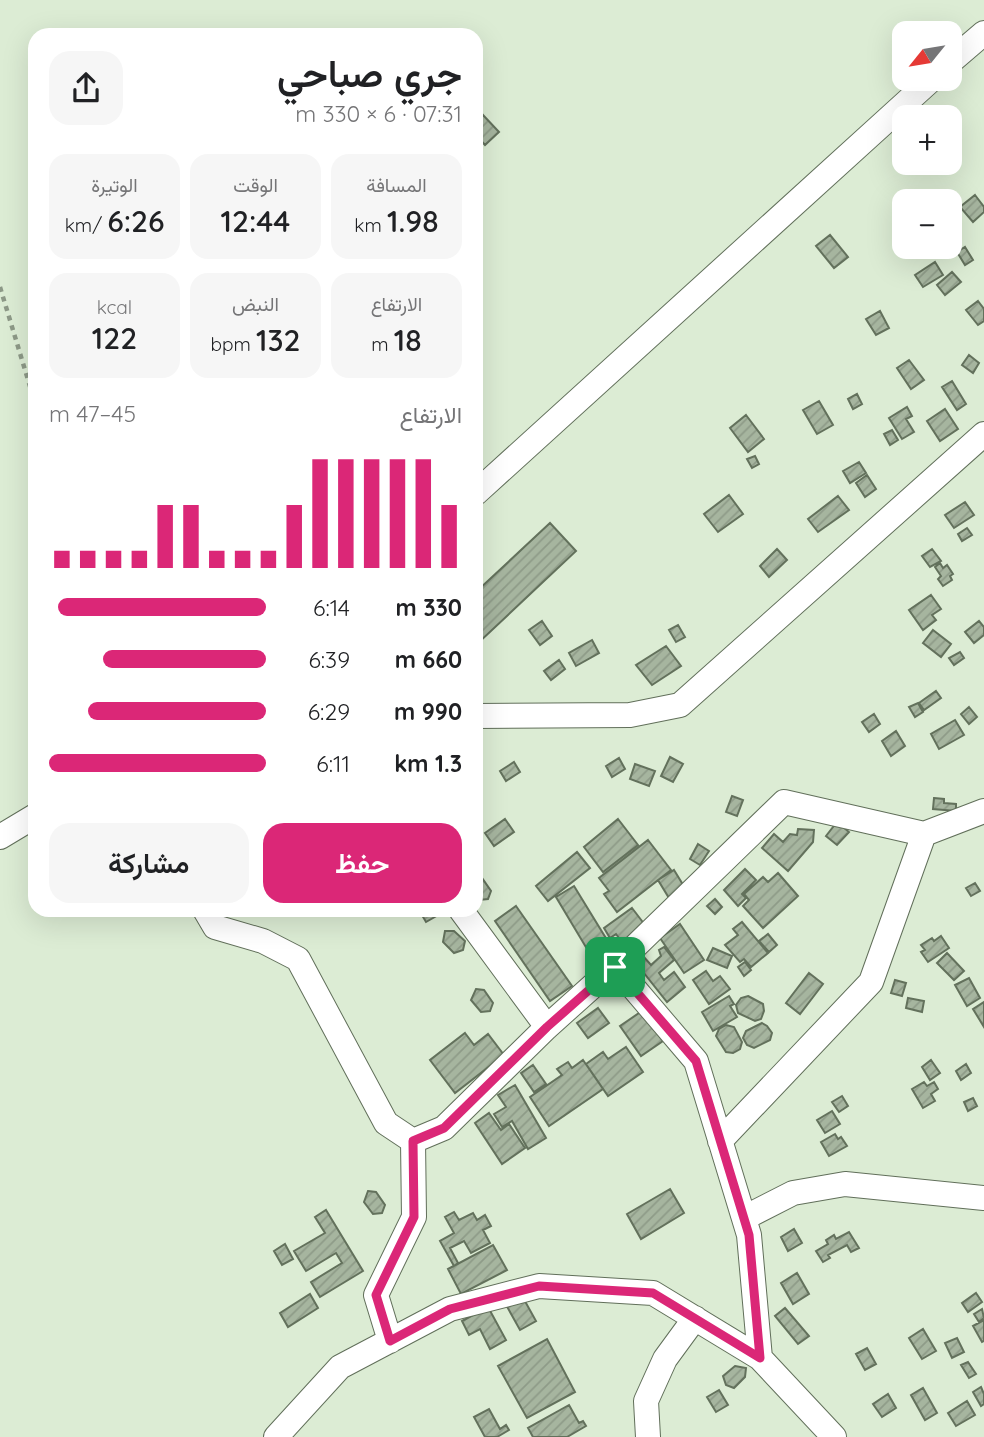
<!DOCTYPE html>
<html lang="ar">
<meta charset="utf-8">
<style>
:root{--surface:#fff;--page:#f6f6f6;--text:#202124;--muted:#757577;--accent:#db2777}
body{margin:0;font-family:Quicksand,Vazirmatn,sans-serif;background:var(--page);color:var(--text);direction:rtl;height:100vh;display:flex;flex-direction:column;font-size:26px;white-space:nowrap}
*{box-sizing:border-box;margin:0}
p{font-size:23px;color:var(--muted)}
.icon{flex:none;width:38px;height:38px;fill:none;stroke:currentColor;stroke-width:2;stroke-linecap:round;stroke-linejoin:round}
.map{position:relative;flex:1;overflow:hidden;direction:ltr}
.drawer{position:absolute;left:28px;top:28px;width:455px;height:889px;display:flex;flex-direction:column;background:var(--surface);border-radius:21px;box-shadow:0 7px 28px #0002;direction:rtl}
.drawer>*{flex:none}
.needle{width:46px;rotate:240deg}
.buttons{position:absolute;left:892px;top:21px;display:grid;gap:14px}
.buttons a{display:grid;place-items:center;width:70px;height:70px;border-radius:14px;background:var(--surface);box-shadow:0 7px 28px #0002;font-size:35px}
.pin{position:absolute;display:grid;place-items:center;width:60px;height:60px;color:#fff;margin:-30px;border-radius:14px;box-shadow:0 4px 10px #0006}
.round{display:grid;place-items:center;flex:none;width:74px;height:74px;border-radius:21px;background:var(--page)}
.overview{display:flex;align-items:center;justify-content:space-between;height:119px;padding:0 21px}
h1{font-size:38px;font-weight:600;line-height:52px}
.metrics{display:grid;grid-template-columns:repeat(3,1fr);gap:10px;height:119px;padding:7px 21px}
.metrics div{display:grid;align-content:center;border-radius:18px;background:var(--page);text-align:center}
.metrics b{font-size:30px;font-weight:600}
.metrics small{font-size:19px;font-weight:400}
.metrics p{font-size:19px}
.chart{height:196px;padding:14px 21px}
.chart p{display:flex;justify-content:space-between}
.chart svg{width:100%;height:126px;margin-top:7px;stroke:var(--accent);stroke-width:6}
.action{display:flex;gap:14px;margin-top:auto;padding:14px 21px}
.action a{flex:1;height:80px;border-radius:21px;background:var(--accent);color:#fff;font-size:28px;font-weight:600;line-height:80px;text-align:center}
.action a+a{background:var(--page);color:var(--text)}
ul{padding:0 21px;list-style:none;font-size:23px}
li{display:grid;grid-template-columns:112px 84px 1fr;align-items:center;height:52px}
li i{height:18px;border-radius:9px;background:var(--accent)}
.map>svg:first-child{display:block}
</style>
<div class="map">
<svg width="984" height="1437" viewBox="0 0 984 1437">
<defs>
<pattern id="building-hatch" width="6" height="6" patternUnits="userSpaceOnUse" patternTransform="scale(1.75)"><rect width="6" height="6" fill="#a6b59f"/><path d="M-1 1l2-2M0 6l6-6M5 7l2-2" fill="none" stroke="#8e9b88"/></pattern>
</defs>
<rect width="100%" height="100%" fill="#dcecd4"/>
<!-- building -->
<path fill="url(#building-hatch)" stroke="#63715c" stroke-width="2" d="M 483,115 L 499,132 L 485,145 L 476,135 L 476,121 Z
M 975,195 L 984,207 L 984,212 L 973,222 L 960,207 Z
M 905,223 L 905,240 L 897,231 Z
M 950,224 L 958,232 L 950,240 Z
M 830,235 L 848,257 L 834,268 L 816,246 Z
M 965,247 L 973,260 L 965,265 L 957,252 Z
M 935,262 L 943,275 L 923,287 L 915,275 Z
M 952,272 L 961,282 L 945,295 L 937,285 Z
M 978,301 L 984,309 L 984,321 L 978,325 L 966,310 Z
M 880,311 L 889,328 L 876,335 L 866,319 Z
M 969,355 L 979,363 L 973,373 L 962,365 Z
M 909,360 L 924,380 L 911,389 L 897,368 Z
M 952,381 L 966,404 L 957,410 L 942,387 Z
M 857,394 L 862,404 L 853,409 L 848,399 Z
M 819,401 L 833,425 L 817,434 L 803,410 Z
M 907,407 L 912,416 L 906,419 L 914,432 L 902,439 L 889,418 Z
M 945,409 L 958,429 L 940,441 L 927,421 Z
M 746,415 L 764,439 L 748,452 L 730,428 Z
M 892,430 L 898,440 L 890,445 L 884,434 Z
M 755,456 L 759,464 L 752,468 L 747,459 Z
M 859,462 L 866,473 L 850,483 L 843,471 Z
M 867,475 L 876,489 L 865,497 L 856,483 Z
M 729,495 L 743,514 L 718,532 L 704,514 Z
M 838,496 L 849,510 L 818,532 L 808,519 Z
M 965,502 L 974,515 L 954,528 L 945,515 Z
M 550,523 L 576,551 L 476,645 L 476,592 Z
M 967,528 L 972,535 L 962,541 L 958,534 Z
M 777,549 L 787,560 L 769,577 L 760,566 Z
M 932,549 L 941,561 L 930,567 L 922,556 Z
M 940,563 L 943,568 L 947,565 L 953,574 L 950,576 L 952,580 L 943,586 L 938,579 L 941,576 L 935,567 Z
M 931,595 L 941,609 L 932,615 L 936,620 L 923,630 L 909,610 Z
M 542,621 L 552,636 L 540,645 L 529,630 Z
M 979,621 L 984,627 L 984,635 L 974,643 L 965,632 Z
M 678,625 L 685,637 L 676,642 L 669,630 Z
M 933,630 L 951,644 L 941,657 L 923,643 Z
M 592,640 L 599,653 L 576,666 L 569,653 Z
M 666,646 L 681,666 L 652,685 L 636,665 Z
M 960,652 L 964,658 L 954,665 L 949,658 Z
M 559,660 L 565,669 L 551,680 L 544,671 Z
M 936,691 L 941,698 L 924,710 L 919,703 Z
M 918,703 L 923,712 L 915,717 L 909,707 Z
M 969,707 L 977,717 L 969,724 L 961,714 Z
M 874,714 L 880,724 L 869,732 L 862,722 Z
M 955,720 L 964,735 L 939,749 L 931,734 Z
M 896,731 L 905,746 L 891,756 L 882,741 Z
M 670,757 L 683,764 L 673,782 L 661,776 Z
M 619,758 L 625,769 L 612,777 L 606,766 Z
M 514,762 L 520,772 L 506,781 L 500,771 Z
M 635,764 L 655,771 L 649,786 L 630,779 Z
M 732,796 L 743,800 L 737,816 L 726,812 Z
M 934,798 L 944,799 L 944,803 L 956,804 L 956,811 L 933,809 Z
M 505,819 L 514,832 L 494,846 L 485,833 Z
M 618,819 L 638,845 L 603,872 L 584,847 Z
M 837,822 L 849,832 L 837,845 L 826,836 Z
M 798,829 L 814,830 L 813,842 L 788,871 L 762,848 L 774,834 L 783,842 L 790,834 L 797,835 Z
M 648,840 L 671,870 L 617,912 L 604,894 L 609,891 L 599,878 Z
M 698,844 L 709,851 L 700,865 L 690,859 Z
M 577,852 L 590,868 L 548,901 L 536,886 Z
M 745,869 L 756,880 L 742,894 L 746,898 L 738,906 L 724,890 Z
M 674,870 L 685,888 L 669,898 L 658,880 Z
M 778,873 L 798,896 L 763,928 L 743,906 L 749,900 L 744,894 L 763,877 L 768,882 Z
M 476,877 L 482,878 L 491,891 L 488,899 L 479,900 L 476,896 Z
M 975,883 L 980,891 L 971,896 L 966,888 Z
M 574,886 L 615,953 L 596,964 L 556,897 Z
M 715,899 L 722,907 L 715,914 L 707,906 Z
M 516,906 L 572,986 L 550,1001 L 495,921 Z
M 632,908 L 645,925 L 622,942 L 616,934 L 610,938 L 604,928 Z
M 419,910 L 437,910 L 440,914 L 426,922 Z
M 742,922 L 768,953 L 751,967 L 744,959 L 740,962 L 725,945 L 738,935 L 733,929 Z
M 680,924 L 704,960 L 684,973 L 660,938 Z
M 445,931 L 454,931 L 465,941 L 463,950 L 454,953 L 443,942 Z
M 768,934 L 777,945 L 769,952 L 759,941 Z
M 941,936 L 949,948 L 928,962 L 921,952 L 925,950 L 921,945 L 932,938 L 934,941 Z
M 664,947 L 674,960 L 659,973 L 664,980 L 674,972 L 685,987 L 667,1002 L 636,963 L 644,957 L 651,965 L 661,956 L 659,950 Z
M 713,948 L 732,956 L 727,968 L 707,960 Z
M 947,953 L 964,971 L 954,980 L 937,963 Z
M 745,962 L 751,970 L 744,976 L 738,967 Z
M 706,971 L 713,981 L 720,976 L 730,989 L 709,1004 L 693,980 Z
M 809,973 L 823,984 L 800,1014 L 786,1003 Z
M 969,978 L 980,998 L 967,1006 L 955,985 Z
M 895,980 L 906,983 L 902,996 L 891,993 Z
M 476,989 L 484,990 L 493,1003 L 490,1011 L 481,1012 L 471,1000 Z
M 729,996 L 734,1004 L 730,1006 L 737,1017 L 713,1031 L 702,1012 Z
M 748,996 L 763,1004 L 764,1011 L 761,1019 L 755,1021 L 738,1013 L 736,1005 L 741,998 Z
M 908,998 L 924,1001 L 922,1012 L 906,1008 Z
M 984,1002 L 984,1027 L 973,1009 Z
M 598,1008 L 609,1023 L 588,1038 L 577,1023 Z
M 642,1011 L 663,1041 L 641,1056 L 620,1026 Z
M 762,1023 L 767,1026 L 772,1033 L 770,1040 L 754,1048 L 747,1045 L 743,1038 L 746,1031 Z
M 726,1025 L 734,1027 L 742,1042 L 740,1049 L 733,1053 L 726,1052 L 716,1036 L 719,1029 Z
M 465,1033 L 474,1045 L 488,1034 L 504,1055 L 455,1093 L 430,1060 Z
M 626,1047 L 643,1072 L 608,1096 L 586,1064 L 603,1052 L 608,1059 Z
M 583,1060 L 603,1089 L 549,1126 L 530,1097 L 562,1075 L 557,1069 L 568,1062 L 572,1068 Z
M 931,1060 L 940,1073 L 930,1080 L 922,1067 Z
M 966,1064 L 971,1073 L 961,1080 L 956,1071 Z
M 533,1065 L 546,1084 L 534,1092 L 521,1073 Z
M 924,1082 L 927,1086 L 934,1082 L 938,1089 L 931,1094 L 935,1101 L 923,1108 L 912,1089 Z
M 515,1085 L 546,1138 L 528,1149 L 512,1121 L 502,1127 L 494,1114 L 506,1107 L 498,1095 Z
M 842,1096 L 848,1106 L 839,1112 L 832,1102 Z
M 973,1098 L 977,1106 L 968,1111 L 964,1102 Z
M 832,1111 L 840,1124 L 825,1133 L 817,1120 Z
M 489,1113 L 501,1130 L 509,1124 L 525,1148 L 502,1164 L 475,1123 Z
M 835,1134 L 838,1139 L 841,1137 L 847,1146 L 829,1156 L 821,1142 Z
M 670,1189 L 684,1213 L 641,1239 L 627,1214 Z
M 368,1191 L 376,1192 L 385,1205 L 382,1213 L 373,1214 L 364,1202 Z
M 326,1210 L 363,1271 L 320,1297 L 311,1282 L 342,1263 L 336,1253 L 306,1271 L 294,1251 L 325,1233 L 315,1217 Z
M 454,1212 L 459,1220 L 473,1213 L 477,1220 L 485,1215 L 491,1226 L 483,1230 L 490,1243 L 471,1253 L 464,1241 L 450,1248 L 458,1263 L 454,1266 L 440,1241 L 454,1233 L 445,1217 Z
M 794,1229 L 802,1243 L 788,1251 L 781,1237 Z
M 849,1232 L 859,1248 L 851,1252 L 847,1245 L 828,1255 L 830,1258 L 823,1262 L 816,1251 L 828,1244 L 826,1240 L 834,1235 L 836,1239 Z
M 285,1244 L 293,1259 L 282,1265 L 274,1251 Z
M 493,1245 L 507,1270 L 461,1294 L 448,1269 Z
M 797,1273 L 809,1294 L 793,1304 L 781,1283 Z
M 976,1293 L 982,1302 L 968,1312 L 962,1303 Z
M 310,1294 L 318,1308 L 288,1327 L 280,1313 Z
M 521,1294 L 536,1321 L 520,1330 L 505,1303 Z
M 488,1307 L 506,1340 L 490,1349 L 480,1329 L 469,1335 L 462,1321 Z
M 785,1308 L 809,1336 L 798,1344 L 775,1316 Z
M 982,1309 L 984,1318 L 979,1322 L 974,1314 Z
M 984,1320 L 984,1341 L 982,1342 L 973,1326 Z
M 923,1329 L 936,1351 L 922,1359 L 909,1338 Z
M 957,1338 L 964,1352 L 952,1358 L 945,1343 Z
M 547,1339 L 575,1392 L 527,1418 L 498,1366 Z
M 867,1348 L 876,1364 L 865,1370 L 856,1354 Z
M 968,1362 L 976,1374 L 969,1378 L 961,1365 Z
M 735,1366 L 746,1368 L 745,1377 L 734,1388 L 726,1385 L 723,1376 Z
M 981,1387 L 984,1394 L 984,1404 L 981,1406 L 973,1392 Z
M 923,1388 L 937,1413 L 925,1420 L 911,1395 Z
M 719,1390 L 728,1405 L 716,1412 L 707,1397 Z
M 888,1394 L 896,1408 L 882,1417 L 873,1404 Z
M 967,1401 L 975,1415 L 956,1426 L 948,1413 Z
M 569,1405 L 579,1423 L 583,1421 L 586,1426 L 567,1437 L 533,1437 L 528,1428 Z
M 489,1409 L 500,1429 L 506,1425 L 509,1430 L 497,1437 L 485,1437 L 474,1417 Z"/>
<g fill="none" stroke-linecap="round" stroke-linejoin="round">
<!-- street casing -->
<g stroke="#616f5a" stroke-width="26">
<path id="street" d="M 950,62 L 984,33
M 476,493 L 932,79
M 476,716 L 630,715 L 680,705 L 984,434
M 0,837 L 35,816
M 205,910 L 215,927 L 263,941 L 298,959 L 386,1123 L 413,1141 L 444,1128 L 547,1027
M 461,910 L 547,1027 L 615,966 L 696,1061 L 749,1235 L 760,1358
M 615,966 L 784,802 L 924,834
M 720,1141 L 871,982 L 924,834 L 984,811
M 744,1218 L 793,1193 L 845,1184 L 984,1198
M 390,1341 L 376,1295 L 414,1217 L 413,1141
M 276,1437 L 340,1367 L 450,1309 L 539,1286 L 653,1293 L 760,1358 L 834,1437
M 648,1437 L 646,1401 L 665,1359 L 695,1318"/>
</g>
<!-- path -->
<path stroke="#8d9987" stroke-width="4.5" stroke-dasharray="5 5" stroke-linecap="butt" d="M 0,287 L 35,403"/>
<!-- street -->
<use href="#street" stroke="#fff" stroke-width="24"/>
</g>
<g fill="none" stroke-linecap="round" stroke-linejoin="round">
<!-- route casing -->
<g stroke="#fff" stroke-width="14">
<path id="route" d="M 615,967 L 696,1061 L 749,1235 L 760,1358 L 653,1293 L 539,1286 L 450,1309 L 390,1341 L 376,1295 L 414,1217 L 413,1141 L 444,1128 L 547,1027 Z"/>
</g>
<!-- route -->
<use href="#route" stroke="#db2777" stroke-width="9"/>
</g>
</svg>
<div class="buttons">
<a><svg class="needle" viewBox="-14 -14 28 28"><path d="M0-13l5 13h-10z" fill="#e53935"/><path d="M0 13l5-13h-10z" fill="#757577"/></svg></a>
<a>+</a>
<a>−</a>
</div>
<div class="pin" style="left:615px;top:967px;background:#1e9e55"><svg class="icon" aria-label="arrive" viewBox="0 0 24 24"><path d="M6 21V4h12l-3 4 3 4H6"/></svg></div>
<section class="drawer">
<div class="overview"><div><h1>جري صباحي</h1><p>07:31 · 6 × 330 m</p></div><a class="round"><svg class="icon" aria-label="share" viewBox="0 0 24 24"><path d="M12 15V3M7 8l5-5 5 5M5 13v7h14v-7"/></svg></a></div>
<div class="metrics">
<div><p>المسافة</p><b>1.98<small> km</small></b></div>
<div><p>الوقت</p><b>12:44</b></div>
<div><p>الوتيرة</p><b>6:26<small> /km</small></b></div>
</div>
<div class="metrics">
<div><p>الارتفاع</p><b>18<small> m</small></b></div>
<div><p>النبض</p><b>132<small> bpm</small></b></div>
<div><p>kcal</p><b>122</b></div>
</div>
<div class="chart"><p><span>الارتفاع</span>45–47 m</p>
<svg viewBox="0 0 160 44" preserveAspectRatio="none"><path d="M5 44V38M15 44V38M25 44V38M35 44V38M45 44V22M55 44V22M65 44V38M75 44V38M85 44V38M95 44V22M105 44V6M115 44V6M125 44V6M135 44V6M145 44V6M155 44V22"/></svg>
</div>
<ul>
<li><b>330 m</b>6:14<i style="width:96%"></i></li>
<li><b>660 m</b>6:39<i style="width:75%"></i></li>
<li><b>990 m</b>6:29<i style="width:82%"></i></li>
<li><b>1.3 km</b>6:11<i style="width:100%"></i></li>
</ul>
<div class="action"><a>حفظ</a><a>مشاركة</a></div>
</section>
</div>
